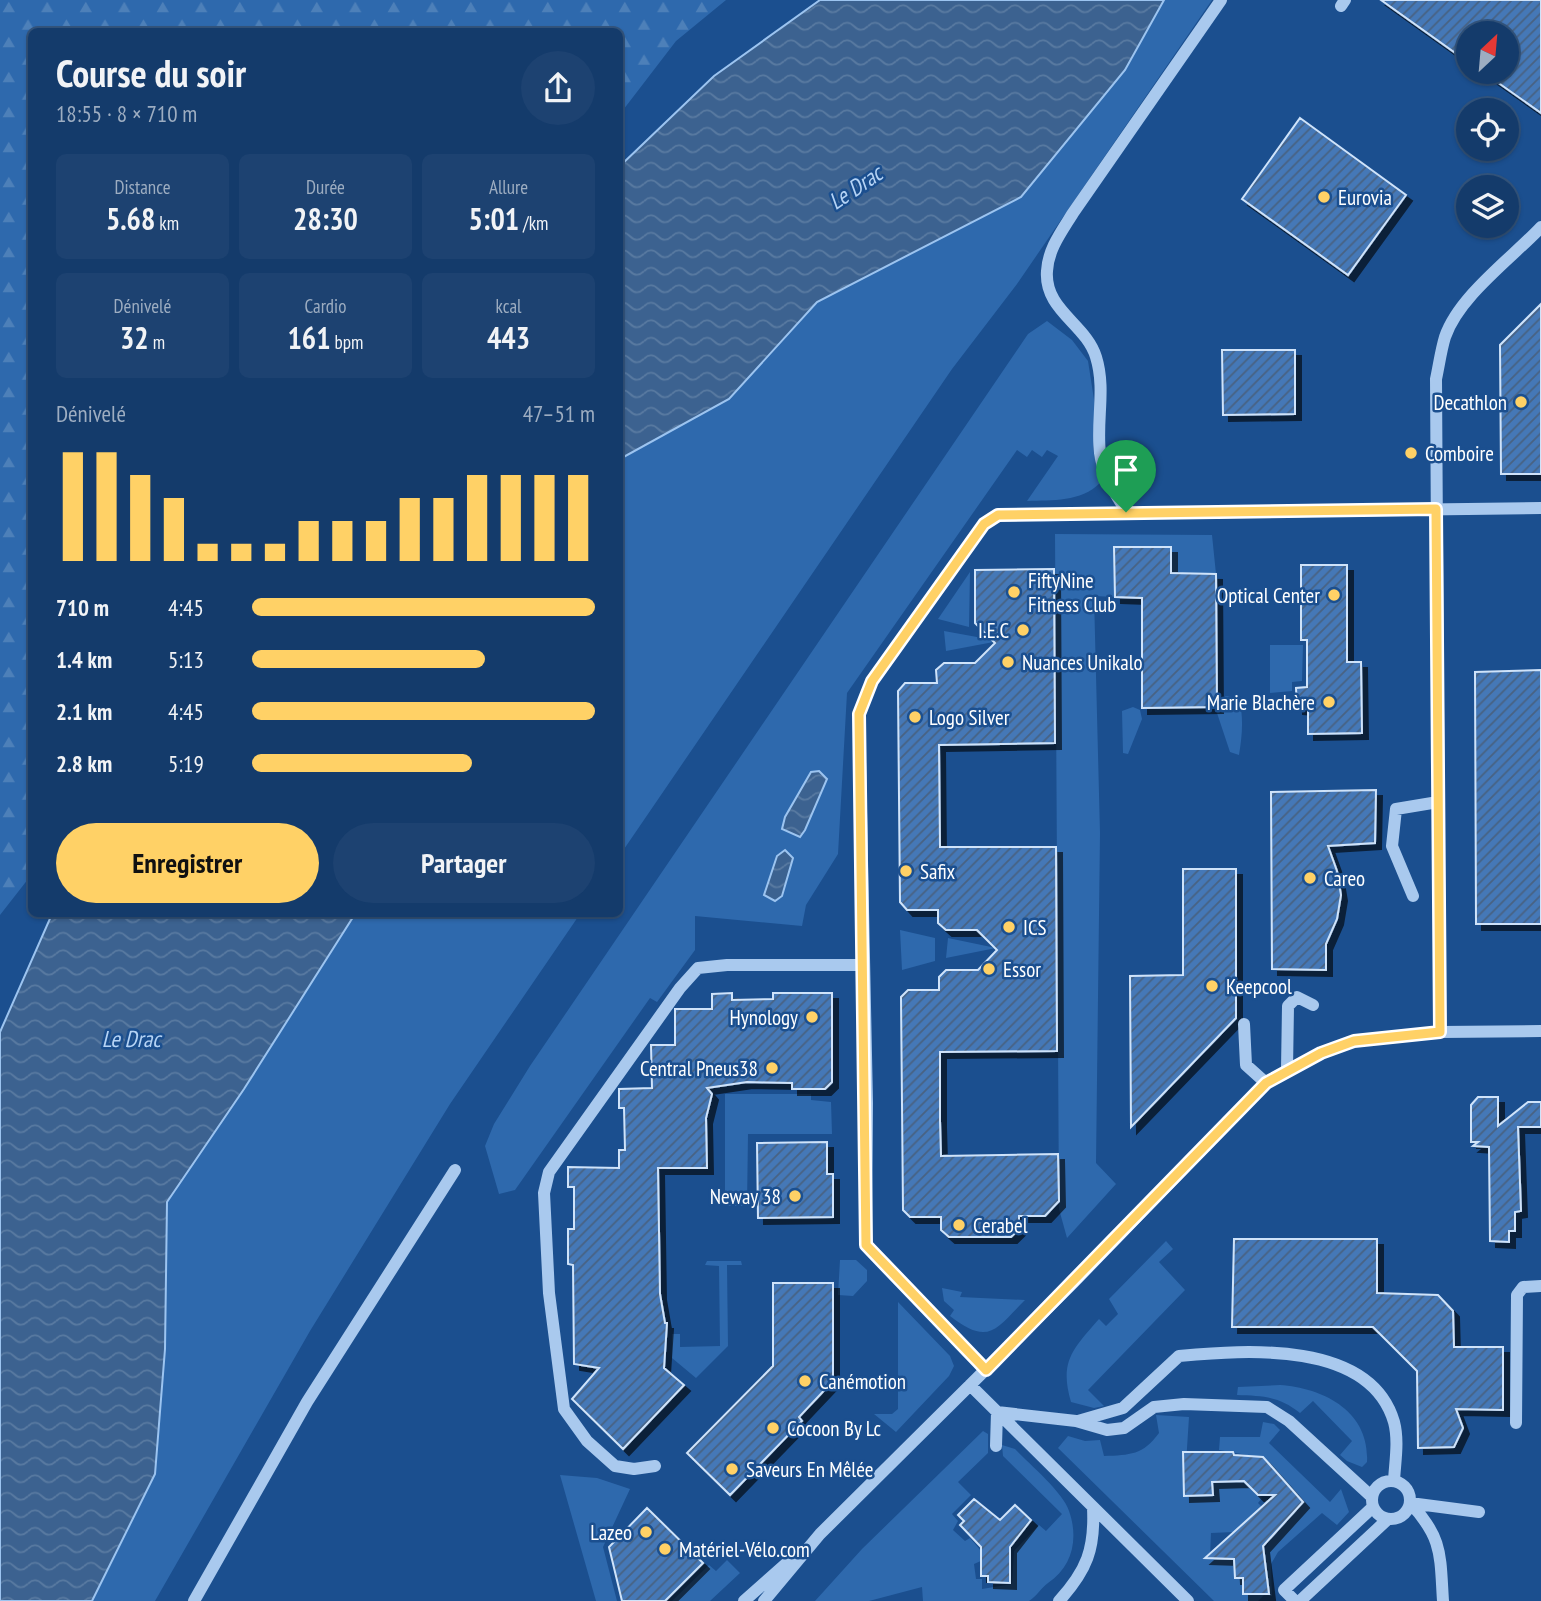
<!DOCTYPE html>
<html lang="fr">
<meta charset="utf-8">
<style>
:root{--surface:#143b6b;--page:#1d4271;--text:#f1f3f6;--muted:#9dadc1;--line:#33557e;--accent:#ffd166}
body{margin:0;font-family:"PT Sans Narrow",sans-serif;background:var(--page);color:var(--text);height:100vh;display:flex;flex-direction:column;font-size:26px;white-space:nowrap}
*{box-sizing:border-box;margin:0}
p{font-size:23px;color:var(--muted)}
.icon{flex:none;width:38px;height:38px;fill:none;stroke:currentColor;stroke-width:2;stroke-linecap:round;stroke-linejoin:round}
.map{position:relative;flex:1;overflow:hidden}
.sheet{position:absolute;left:28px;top:28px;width:595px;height:889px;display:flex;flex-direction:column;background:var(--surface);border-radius:10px;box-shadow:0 2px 5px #0004,0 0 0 2px var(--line)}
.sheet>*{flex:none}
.needle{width:46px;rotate:26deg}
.buttons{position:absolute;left:1456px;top:21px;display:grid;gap:14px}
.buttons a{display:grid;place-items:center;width:63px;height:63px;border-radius:50%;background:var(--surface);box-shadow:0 2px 5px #0004,0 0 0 2px var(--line);font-size:35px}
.pin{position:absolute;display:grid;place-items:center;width:60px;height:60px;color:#fff;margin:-72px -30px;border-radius:50% 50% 50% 0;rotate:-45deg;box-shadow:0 0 7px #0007}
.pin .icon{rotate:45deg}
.round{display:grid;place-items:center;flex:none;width:74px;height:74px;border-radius:37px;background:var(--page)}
.summary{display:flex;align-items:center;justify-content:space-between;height:119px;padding:0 28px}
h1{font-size:38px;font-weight:700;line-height:52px}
.figures{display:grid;grid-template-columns:repeat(3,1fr);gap:10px;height:119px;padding:7px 28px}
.figures div{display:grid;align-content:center;border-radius:10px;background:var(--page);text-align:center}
.figures b{font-size:30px;font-weight:700}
.figures small{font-size:19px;font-weight:400}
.figures p{font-size:19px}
.chart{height:196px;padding:14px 28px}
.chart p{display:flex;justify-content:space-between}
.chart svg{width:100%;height:126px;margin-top:7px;stroke:var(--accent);stroke-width:6}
.button{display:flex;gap:14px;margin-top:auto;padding:14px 28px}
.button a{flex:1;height:80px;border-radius:42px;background:var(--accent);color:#111;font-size:28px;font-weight:700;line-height:80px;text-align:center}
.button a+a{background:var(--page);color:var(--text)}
ul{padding:0 28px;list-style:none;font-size:23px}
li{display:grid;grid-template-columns:112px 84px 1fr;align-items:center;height:52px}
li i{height:18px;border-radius:9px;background:var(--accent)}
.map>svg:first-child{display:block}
</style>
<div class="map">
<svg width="1541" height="1601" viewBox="0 0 1541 1601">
<defs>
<pattern id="forest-firs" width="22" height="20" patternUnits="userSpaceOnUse" patternTransform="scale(1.75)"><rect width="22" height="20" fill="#2e69ad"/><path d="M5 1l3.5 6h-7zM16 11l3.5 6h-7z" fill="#4d80b9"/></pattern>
<pattern id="water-waves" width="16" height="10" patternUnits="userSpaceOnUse" patternTransform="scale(1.75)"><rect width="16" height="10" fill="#3c6290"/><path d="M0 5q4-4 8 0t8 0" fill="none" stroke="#597aa1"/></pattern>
<pattern id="building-hatch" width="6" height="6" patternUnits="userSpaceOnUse" patternTransform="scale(1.75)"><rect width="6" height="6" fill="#4478b7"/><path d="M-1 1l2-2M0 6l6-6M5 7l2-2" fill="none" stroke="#486282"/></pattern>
<filter id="shadow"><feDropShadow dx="6" dy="6" stdDeviation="0" flood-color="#0009"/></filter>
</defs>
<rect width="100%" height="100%" fill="#1b4f8f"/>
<!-- grass -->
<path fill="#2e69ad" d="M 1164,0 L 1212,0 L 1017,284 L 952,369 L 620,855 L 620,459 L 729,399 L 817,302 L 1021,197 L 1125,70 Z
M 1047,321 L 1072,340 L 1088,361 L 1095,406 L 1093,449 L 1100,483 C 1081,502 1052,500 1027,501 L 1058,456 L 1047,450 L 1042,457 L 1032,450 L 1027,457 L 1017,450 L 847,693 L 838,854 L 806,905 L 802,926 L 695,916 L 695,950 L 657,1002 L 650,998 L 515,1190 L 499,1194 L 485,1146 L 494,1124 L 530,1066 L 1028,334 Z
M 1055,534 L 1212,535 L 1216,574 L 1171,573 L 1171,547 L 1115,547 L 1115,597 L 1094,596 L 1100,833 L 1096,1163 L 1116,1184 L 1067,1238 L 1059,1209 Z
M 970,572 L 969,627 L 938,619 Z
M 944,631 L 999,641 L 946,651 Z
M 1270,645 L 1303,645 L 1302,681 L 1292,682 L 1292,691 L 1270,693 Z
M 1225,696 L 1239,698 C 1244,718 1242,737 1239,755 L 1230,752 L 1216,710 L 1224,708 Z
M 1133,707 L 1140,710 L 1142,719 L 1128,754 L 1123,753 L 1122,711 Z
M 355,914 L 580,914 L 450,1104 L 310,1331 L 155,1601 L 92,1601 L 155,1474 L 165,1349 L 167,1202 L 244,1089 Z
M 900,930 L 935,938 L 935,961 L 902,970 Z
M 948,938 L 996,948 L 946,958 Z
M 725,1094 L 811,1094 L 811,1100 L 831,1102 L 832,1134 L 748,1134 L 747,1206 L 725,1206 Z
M 1166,1241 L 1173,1249 L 1159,1262 L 1185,1290 L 1088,1390 L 1104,1406 L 1094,1408 L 1071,1402 C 1059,1361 1073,1349 1099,1319 L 1106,1326 L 1118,1314 L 1109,1299 Z
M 840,1260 L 856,1260 L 867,1270 L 867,1281 L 853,1296 L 838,1295 Z
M 707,1261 L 741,1261 L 742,1265 L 727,1265 L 728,1346 L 696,1378 L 672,1358 L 672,1334 L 680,1334 L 680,1347 L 720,1346 L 719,1266 L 705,1265 Z
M 942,1288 L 962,1292 L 960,1297 L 1025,1300 C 995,1330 989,1346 950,1316 L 954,1310 L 944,1301 Z
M 898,1302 L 950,1356 L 954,1366 L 949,1376 L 896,1432 L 874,1414 L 892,1414 L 898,1409 Z
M 1280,1385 C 1323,1388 1370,1411 1367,1462 L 1362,1467 L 1347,1461 L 1340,1455 L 1352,1441 L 1313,1401 L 1300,1413 C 1279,1396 1263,1396 1237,1395 L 1238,1387 Z
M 1156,1415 L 1189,1417 L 1184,1495 L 1212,1495 L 1212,1482 L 1244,1481 L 1262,1498 L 1258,1503 L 1262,1507 L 1234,1532 L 1211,1533 L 1210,1558 L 1234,1559 L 1235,1577 L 1243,1578 L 1244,1594 L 1265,1594 L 1258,1601 L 1214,1601 L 1058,1448 L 1068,1436 L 1085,1441 L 1100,1440 L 1104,1456 C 1130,1455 1143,1455 1159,1433 Z
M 1263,1422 L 1274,1424 L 1280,1430 L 1269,1443 L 1330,1502 L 1341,1489 L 1349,1512 L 1337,1525 L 1322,1513 L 1278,1552 L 1271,1564 L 1272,1596 L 1269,1596 L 1262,1553 L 1268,1544 L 1266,1541 L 1305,1502 L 1278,1474 L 1270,1473 L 1274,1468 L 1263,1457 L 1259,1461 L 1253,1456 L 1219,1450 L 1220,1437 L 1260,1437 Z
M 983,1431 L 988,1434 L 988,1453 L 958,1482 L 971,1495 L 952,1514 L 958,1521 L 953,1530 L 965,1541 L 970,1538 L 982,1552 L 983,1560 L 974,1564 L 976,1579 L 982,1579 L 982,1589 L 1012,1584 L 1014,1551 L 1039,1525 L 1046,1531 L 1062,1514 L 1003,1456 L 1002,1445 L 1015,1449 C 1029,1464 1063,1492 1069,1511 C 1079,1539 1072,1567 1048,1583 C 1041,1588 1037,1596 1029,1601 L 923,1601 L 922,1587 L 869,1601 L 815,1601 L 862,1549 Z
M 560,1475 L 597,1478 L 630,1489 L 603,1547 L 617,1601 L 596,1601 Z
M 727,1560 L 740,1573 L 710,1601 L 672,1601 L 709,1565 L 716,1571 Z"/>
<!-- forest -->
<path fill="url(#forest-firs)" d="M 0,0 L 726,0 L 676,41 L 620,114 L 620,32 L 32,32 L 32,874 L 0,915 Z"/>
<!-- water -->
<path fill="url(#water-waves)" stroke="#9cc4f0" stroke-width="2" d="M 820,0 L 1164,0 L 1125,70 L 1021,197 L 817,302 L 729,399 L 620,459 L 620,166 L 714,76 Z
M 819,771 L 827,779 L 805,830 L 800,837 L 782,829 L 785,817 L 811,772 Z
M 785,850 L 793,858 L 782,896 L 775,901 L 764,895 L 777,856 Z
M 52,914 L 355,914 L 244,1089 L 167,1202 L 165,1349 L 155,1474 L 92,1601 L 0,1601 L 0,1032 Z"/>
<!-- building -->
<path fill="url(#building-hatch)" stroke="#cfe3fa" stroke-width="2" filter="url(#shadow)" d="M 1381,0 L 1541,0 L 1541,113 L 1483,72 L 1507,72 L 1507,33 L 1468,33 L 1468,62 Z
M 1300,118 L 1406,195 L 1348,275 L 1242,199 Z
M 1541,304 L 1541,474 L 1501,474 L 1500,345 Z
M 1222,350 L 1295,350 L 1295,414 L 1223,415 Z
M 1114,547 L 1171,547 L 1171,573 L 1216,574 L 1217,707 L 1142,708 L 1142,598 L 1115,597 Z
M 1301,565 L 1347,565 L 1347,662 L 1361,662 L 1362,733 L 1308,734 L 1308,709 L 1297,708 L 1296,688 L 1307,687 L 1307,640 L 1301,640 Z
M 1054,569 L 1055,743 L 939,745 L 940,847 L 1056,847 L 1057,1051 L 940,1052 L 940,1121 L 941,1156 L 1058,1154 L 1059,1201 L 1045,1216 L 1019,1216 L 1019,1229 L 1011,1237 L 949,1237 L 941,1230 L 941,1217 L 910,1217 L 903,1210 L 901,997 L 908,990 L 939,990 L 939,977 L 946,970 L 978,970 L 997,950 L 977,930 L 946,930 L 938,923 L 938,910 L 907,910 L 900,902 L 898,691 L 905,683 L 937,683 L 936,670 L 944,663 L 975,663 L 995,643 L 975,623 L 975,570 Z
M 1541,670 L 1541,924 L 1476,924 L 1475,672 Z
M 1376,790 L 1375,843 L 1328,846 L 1337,871 L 1341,895 L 1337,919 L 1326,944 L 1326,970 L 1272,969 L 1271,792 Z
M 1183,869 L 1236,869 L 1236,1018 L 1131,1127 L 1130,976 L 1183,975 Z
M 732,993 L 732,1000 L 773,999 L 773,993 L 832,993 L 832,1082 L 825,1089 L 792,1089 L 792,1083 L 747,1082 L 707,1088 L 712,1094 L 706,1118 L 707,1168 L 658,1168 L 660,1294 L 665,1323 L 667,1323 L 664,1368 L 684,1385 L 623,1449 L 572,1399 L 599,1368 L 574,1364 L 573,1265 L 568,1264 L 568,1229 L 574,1229 L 574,1187 L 568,1187 L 568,1167 L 619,1168 L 619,1150 L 625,1150 L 624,1108 L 619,1108 L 619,1089 L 652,1088 L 651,1045 L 675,1045 L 675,1009 L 712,1009 L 712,994 Z
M 1478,1097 L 1498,1097 L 1498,1126 L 1528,1102 L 1541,1102 L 1541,1127 L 1518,1127 L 1521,1211 L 1515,1212 L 1515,1231 L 1509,1231 L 1509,1242 L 1490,1241 L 1489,1147 L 1473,1146 L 1478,1142 L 1471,1142 L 1471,1105 Z
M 827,1142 L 827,1174 L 833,1174 L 833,1217 L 758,1218 L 757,1143 Z
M 1234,1239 L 1377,1239 L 1377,1293 L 1438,1295 L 1453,1311 L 1454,1347 L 1503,1347 L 1503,1410 L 1456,1409 L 1463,1428 L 1454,1447 L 1418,1448 L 1417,1371 L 1373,1327 L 1232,1327 Z
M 773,1283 L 833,1283 L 833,1381 L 799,1417 L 802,1421 L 730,1495 L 687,1453 L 773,1366 Z
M 1183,1452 L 1233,1452 L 1234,1455 L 1263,1457 L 1303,1502 L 1263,1546 L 1269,1594 L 1243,1594 L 1243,1578 L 1235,1578 L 1234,1559 L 1205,1558 L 1275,1495 L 1258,1495 L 1244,1481 L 1212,1482 L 1213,1495 L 1184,1496 Z
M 974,1499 L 1000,1520 L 1015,1505 L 1031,1520 L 1010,1547 L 1010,1583 L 988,1582 L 988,1576 L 981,1576 L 981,1547 L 960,1525 L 964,1521 L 958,1515 Z
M 647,1508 L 703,1563 L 665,1601 L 622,1601 L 609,1547 Z"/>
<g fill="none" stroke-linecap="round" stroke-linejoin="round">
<!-- minor -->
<path stroke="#a9c9ee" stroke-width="12" d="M 1341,6 L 1345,0
M 1126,511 C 1115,493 1103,476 1100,453 C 1096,421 1106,389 1096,357 C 1086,324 1044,310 1047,271 C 1048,249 1062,231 1073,213 L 1221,0
M 1413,896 L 1392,846 L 1396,809 L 1438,802
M 1244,1024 L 1246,1065 L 1266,1083
M 1440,1032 L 1436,379 C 1439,365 1441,350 1445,337 C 1459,296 1512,258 1541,227
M 1287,1069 L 1288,1006 L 1297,997 L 1313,1005
M 986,1370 L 866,1245 L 867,1103 L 859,714 L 872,681 L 984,524 L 998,515 L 1541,508
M 970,1385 L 1188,1601
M 1078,1421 L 1123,1408 L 1179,1356 C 1246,1350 1370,1340 1394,1422 C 1399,1441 1395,1462 1394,1481
M 1516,1423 L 1517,1295 L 1523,1287 L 1541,1286
M 996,1446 L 997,1412 L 1076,1421 L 1107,1430 L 1124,1428 L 1154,1407 L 1184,1404 L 1267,1407 L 1289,1421 L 1372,1497
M 655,1466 L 634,1469 L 615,1466 L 587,1441 L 564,1409 L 549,1293 L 544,1193 L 549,1172 L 680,988 L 698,968 L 727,965 L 864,965
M1372 1500a19 19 0 1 1 38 0a19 19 0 1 1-38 0Z
M 1410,1503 C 1443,1538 1440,1555 1443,1601
M 1410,1503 L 1479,1512
M 194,1601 L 307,1402 L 455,1170
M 744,1601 L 788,1562
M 764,1601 L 820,1534 L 1073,1283 L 1266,1083 L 1321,1053 L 1354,1041 L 1440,1032 L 1541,1031
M 1059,1601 C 1087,1570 1095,1549 1093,1508
M 1295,1601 L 1284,1590 L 1373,1507
M 1300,1601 L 1388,1519"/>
</g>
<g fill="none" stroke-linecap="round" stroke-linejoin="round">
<!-- route casing -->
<g stroke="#fff" stroke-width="14">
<path id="route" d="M 1436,509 L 1440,1032 L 1354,1041 L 1321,1053 L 1266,1083 L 986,1370 L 866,1245 L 859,714 L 872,681 L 984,524 L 998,515 Z"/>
</g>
<!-- route -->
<use href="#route" stroke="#ffd166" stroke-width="9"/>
</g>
<!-- markers -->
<g fill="#ffd166" stroke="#1b4f8f" stroke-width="2.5">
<circle cx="1324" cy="197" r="7"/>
<circle cx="1521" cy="402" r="7"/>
<circle cx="1411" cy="453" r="7"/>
<circle cx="1014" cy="592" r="7"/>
<circle cx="1334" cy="595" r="7"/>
<circle cx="1023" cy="630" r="7"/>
<circle cx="1008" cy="662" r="7"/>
<circle cx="1329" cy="702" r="7"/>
<circle cx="915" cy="717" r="7"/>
<circle cx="906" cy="871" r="7"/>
<circle cx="1310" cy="878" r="7"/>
<circle cx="1009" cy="927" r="7"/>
<circle cx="989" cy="969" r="7"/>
<circle cx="1212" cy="986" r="7"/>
<circle cx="812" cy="1017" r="7"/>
<circle cx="772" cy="1068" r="7"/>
<circle cx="795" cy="1196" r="7"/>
<circle cx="959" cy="1225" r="7"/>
<circle cx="805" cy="1381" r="7"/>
<circle cx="773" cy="1428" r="7"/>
<circle cx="732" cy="1469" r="7"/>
<circle cx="646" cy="1532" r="7"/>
<circle cx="665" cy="1549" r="7"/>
</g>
<g text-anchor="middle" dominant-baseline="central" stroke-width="5" stroke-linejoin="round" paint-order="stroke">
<!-- poi labels -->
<g font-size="21" fill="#fff" stroke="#1b4f8f" text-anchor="start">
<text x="1338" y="197">Eurovia</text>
<text x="1507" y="402" text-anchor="end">Decathlon</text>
<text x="1425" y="453">Comboire</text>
<text x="1028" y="580">FiftyNine<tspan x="1028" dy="24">Fitness Club</tspan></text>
<text x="1320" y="595" text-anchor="end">Optical Center</text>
<text x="1009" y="630" text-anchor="end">I.E.C</text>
<text x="1022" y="662">Nuances Unikalo</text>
<text x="1315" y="702" text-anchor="end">Marie Blachère</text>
<text x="929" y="717">Logo Silver</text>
<text x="920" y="871">Safix</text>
<text x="1324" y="878">Careo</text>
<text x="1023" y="927">ICS</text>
<text x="1003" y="969">Essor</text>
<text x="1226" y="986">Keepcool</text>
<text x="798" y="1017" text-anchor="end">Hynology</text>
<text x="758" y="1068" text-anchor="end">Central Pneus38</text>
<text x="781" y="1196" text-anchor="end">Neway 38</text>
<text x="973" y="1225">Cerabel</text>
<text x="819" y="1381">Canémotion</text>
<text x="787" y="1428">Cocoon By Lc</text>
<text x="746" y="1469">Saveurs En Mêlée</text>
<text x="632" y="1532" text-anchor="end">Lazeo</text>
<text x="679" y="1549">Matériel-Vélo.com</text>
</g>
<!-- water labels -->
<g font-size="23" font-style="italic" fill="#b5d3f5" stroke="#1b4f8f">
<text transform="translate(855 187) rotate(-34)">Le Drac</text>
<text x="131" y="1038">Le Drac</text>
</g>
</g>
</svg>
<div class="buttons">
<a><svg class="needle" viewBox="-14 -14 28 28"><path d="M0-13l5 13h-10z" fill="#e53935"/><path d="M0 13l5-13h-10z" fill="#9dadc1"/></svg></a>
<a><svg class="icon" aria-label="locate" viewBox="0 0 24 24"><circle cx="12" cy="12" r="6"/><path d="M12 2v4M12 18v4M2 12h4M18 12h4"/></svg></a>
<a><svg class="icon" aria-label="layers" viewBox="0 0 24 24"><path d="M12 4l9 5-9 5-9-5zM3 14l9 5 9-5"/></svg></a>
</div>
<div class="pin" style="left:1126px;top:512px;background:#1e9e55"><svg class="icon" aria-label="arrive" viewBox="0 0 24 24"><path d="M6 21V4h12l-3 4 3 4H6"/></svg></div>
<section class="sheet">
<div class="summary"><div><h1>Course du soir</h1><p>18:55 · 8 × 710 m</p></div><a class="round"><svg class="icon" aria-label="share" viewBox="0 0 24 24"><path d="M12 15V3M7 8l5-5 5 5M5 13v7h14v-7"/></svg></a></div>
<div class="figures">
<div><p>Distance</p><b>5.68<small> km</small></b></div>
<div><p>Durée</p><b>28:30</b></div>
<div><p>Allure</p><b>5:01<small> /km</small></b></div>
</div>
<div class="figures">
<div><p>Dénivelé</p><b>32<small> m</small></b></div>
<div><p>Cardio</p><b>161<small> bpm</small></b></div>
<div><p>kcal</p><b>443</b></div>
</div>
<div class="chart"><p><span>Dénivelé</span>47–51 m</p>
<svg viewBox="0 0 160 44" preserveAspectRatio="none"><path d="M5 44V6M15 44V6M25 44V14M35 44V22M45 44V38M55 44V38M65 44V38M75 44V30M85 44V30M95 44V30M105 44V22M115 44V22M125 44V14M135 44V14M145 44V14M155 44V14"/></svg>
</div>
<ul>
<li><b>710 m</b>4:45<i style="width:100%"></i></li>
<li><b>1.4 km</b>5:13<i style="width:68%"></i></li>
<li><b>2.1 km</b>4:45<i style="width:100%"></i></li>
<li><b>2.8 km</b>5:19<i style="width:64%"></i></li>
</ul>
<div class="button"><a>Enregistrer</a><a>Partager</a></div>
</section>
</div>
